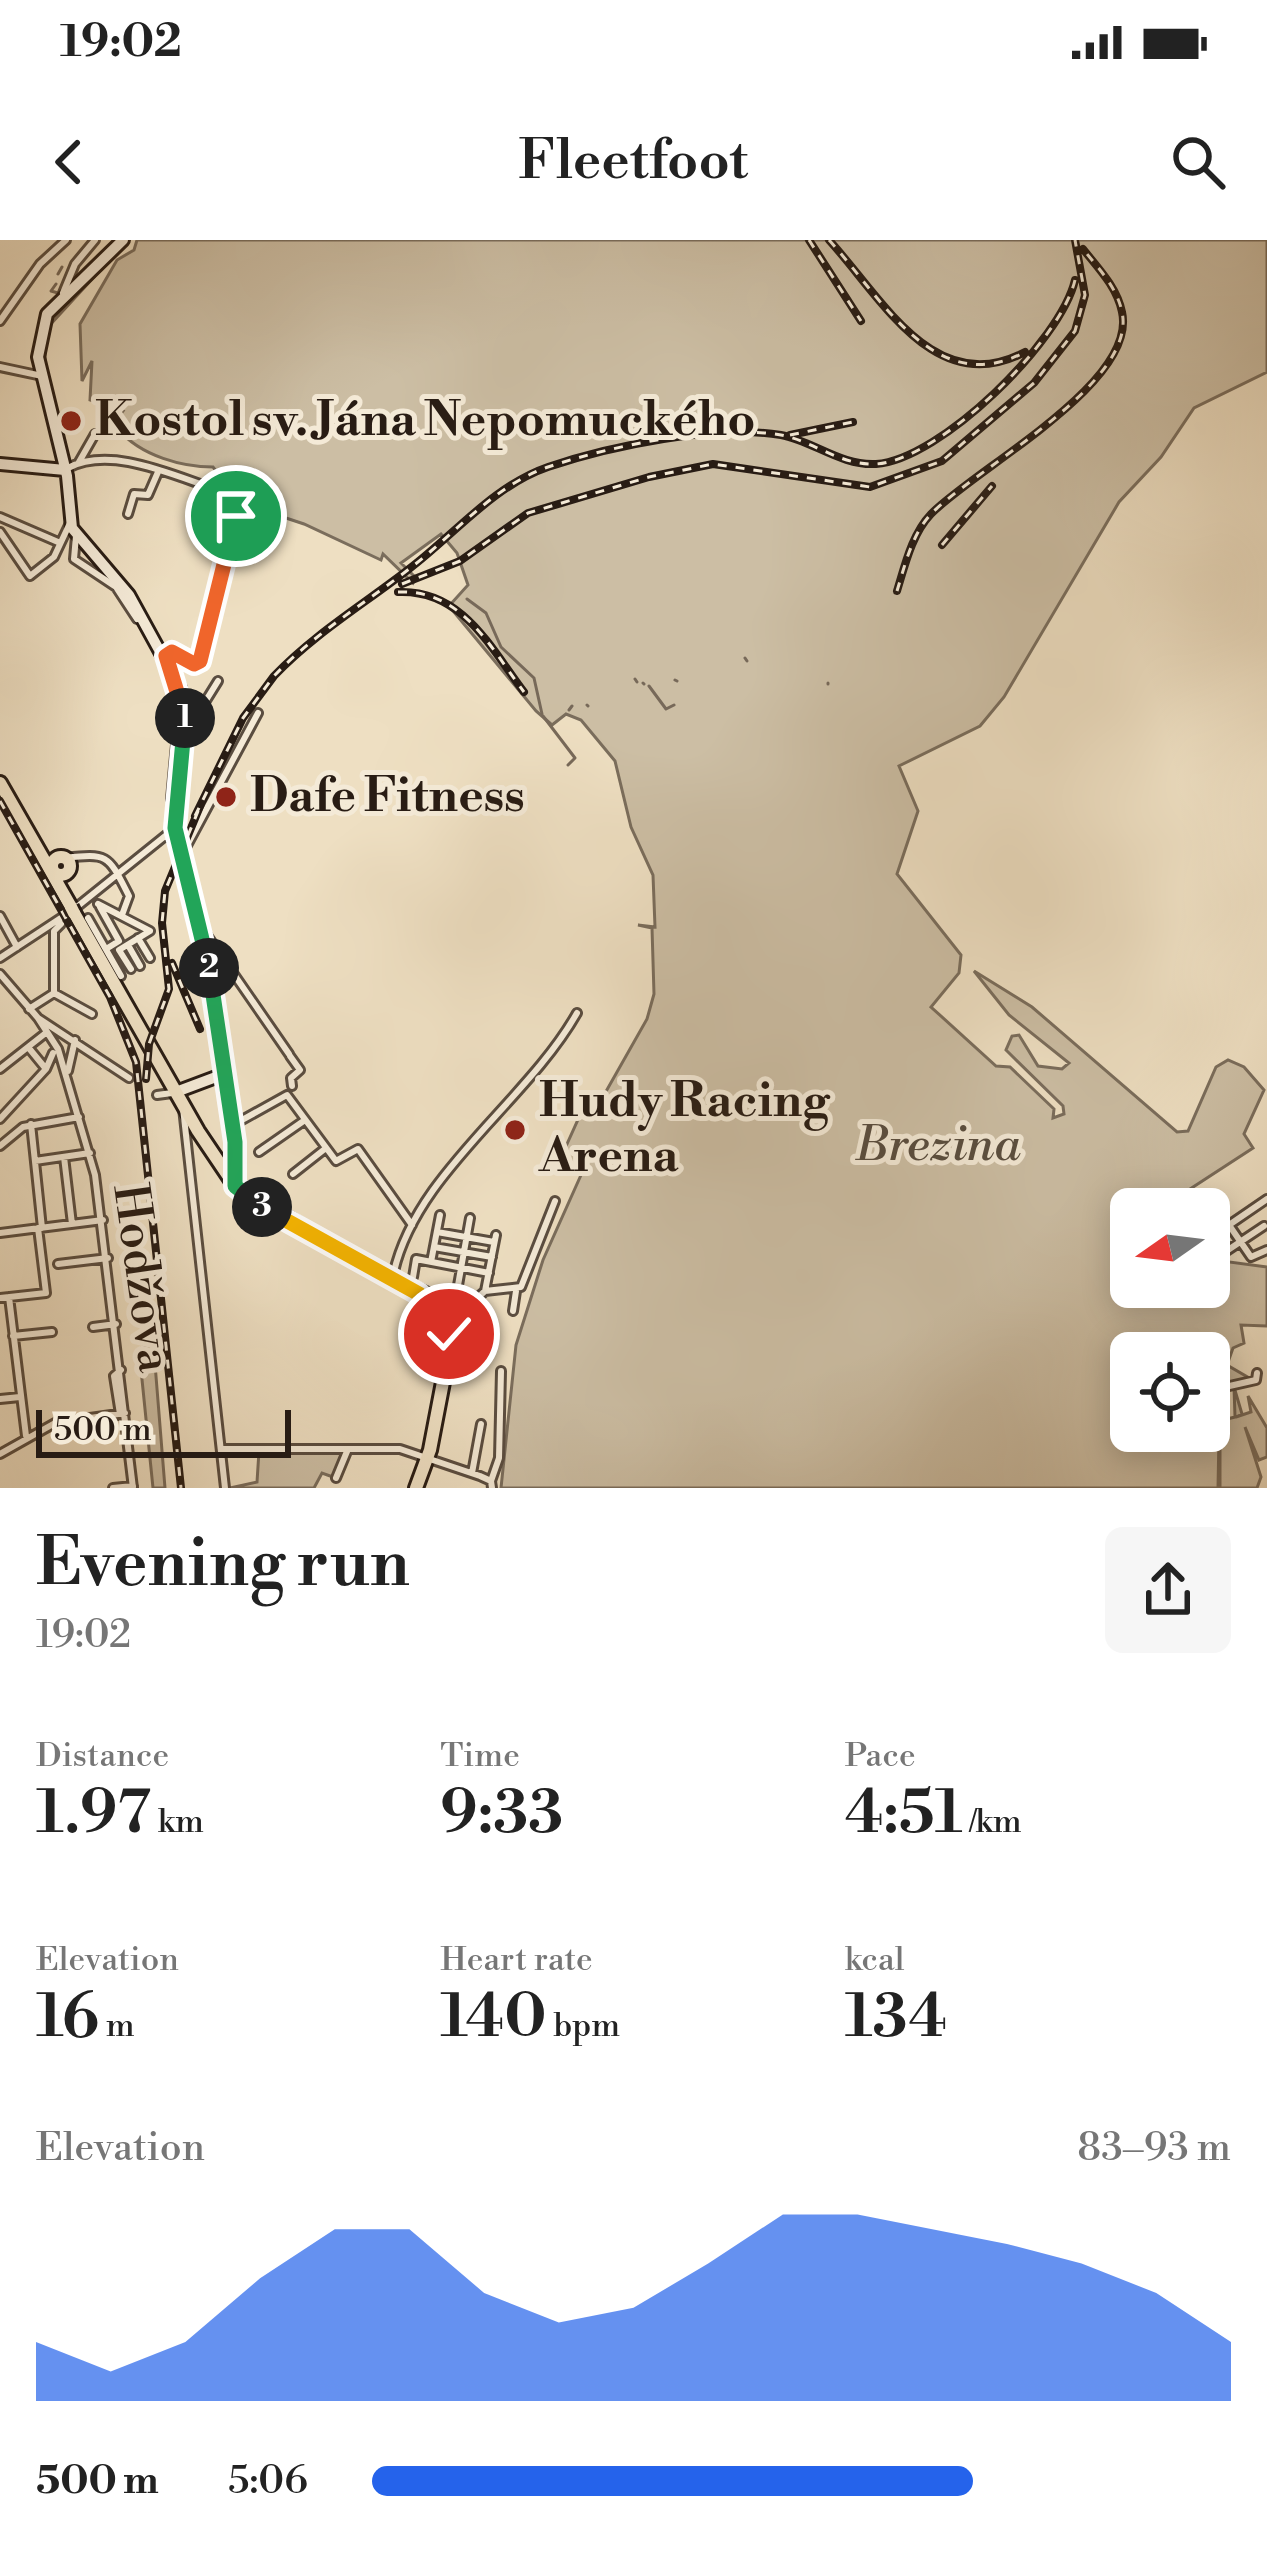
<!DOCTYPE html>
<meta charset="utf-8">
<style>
:root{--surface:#fff;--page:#f6f6f6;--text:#222;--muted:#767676;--accent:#2563eb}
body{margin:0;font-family:"Libre Bodoni",serif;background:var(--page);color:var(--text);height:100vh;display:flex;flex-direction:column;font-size:45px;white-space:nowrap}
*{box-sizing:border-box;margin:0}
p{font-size:39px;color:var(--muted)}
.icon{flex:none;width:66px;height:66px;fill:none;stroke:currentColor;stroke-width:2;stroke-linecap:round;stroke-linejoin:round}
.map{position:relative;height:1248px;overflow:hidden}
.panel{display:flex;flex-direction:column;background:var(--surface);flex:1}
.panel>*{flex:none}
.needle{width:78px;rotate:256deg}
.tools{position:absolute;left:1110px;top:948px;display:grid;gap:24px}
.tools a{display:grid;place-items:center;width:120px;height:120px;border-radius:18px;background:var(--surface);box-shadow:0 6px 30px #0003;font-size:60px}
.scale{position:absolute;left:36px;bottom:30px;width:255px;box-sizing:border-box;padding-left:12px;border:6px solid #281c14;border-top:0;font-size:33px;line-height:42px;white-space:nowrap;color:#281c14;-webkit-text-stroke:9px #f4ead7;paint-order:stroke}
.pin{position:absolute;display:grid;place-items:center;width:102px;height:102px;color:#fff;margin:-51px;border:6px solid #fff;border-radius:50%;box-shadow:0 3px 12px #0007}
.km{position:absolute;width:60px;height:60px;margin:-30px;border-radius:50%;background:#222;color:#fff;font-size:33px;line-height:60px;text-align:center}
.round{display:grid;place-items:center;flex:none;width:126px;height:126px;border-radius:18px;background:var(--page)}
.head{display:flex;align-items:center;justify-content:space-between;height:204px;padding:0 36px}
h1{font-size:66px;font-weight:600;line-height:90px}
.stats{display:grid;grid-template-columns:repeat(3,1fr);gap:18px;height:204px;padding:12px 36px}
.stats div{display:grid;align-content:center}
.stats b{font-size:60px;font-weight:600}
.stats small{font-size:33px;font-weight:400}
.stats p{font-size:33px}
.chart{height:336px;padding:24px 36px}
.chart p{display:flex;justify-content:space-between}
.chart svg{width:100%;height:216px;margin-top:12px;fill:var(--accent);opacity:.7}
ul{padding:0 36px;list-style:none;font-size:39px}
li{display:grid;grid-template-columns:192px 144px 1fr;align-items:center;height:90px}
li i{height:30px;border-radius:15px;background:var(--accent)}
.status{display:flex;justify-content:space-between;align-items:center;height:84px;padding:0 60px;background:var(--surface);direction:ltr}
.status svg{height:33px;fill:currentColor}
header{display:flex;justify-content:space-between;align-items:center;height:156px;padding:0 36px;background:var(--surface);font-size:54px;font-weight:600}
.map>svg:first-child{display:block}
</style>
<div class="status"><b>19:02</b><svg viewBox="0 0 49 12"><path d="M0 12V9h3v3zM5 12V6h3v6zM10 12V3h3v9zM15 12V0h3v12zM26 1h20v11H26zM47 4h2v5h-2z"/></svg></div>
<header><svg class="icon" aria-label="back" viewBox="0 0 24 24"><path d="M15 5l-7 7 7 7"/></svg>Fleetfoot<svg class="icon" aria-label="search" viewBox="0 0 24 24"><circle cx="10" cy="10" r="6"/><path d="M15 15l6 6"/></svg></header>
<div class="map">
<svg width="1267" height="1248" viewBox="0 0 1267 1248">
<rect width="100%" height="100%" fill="#eedfc2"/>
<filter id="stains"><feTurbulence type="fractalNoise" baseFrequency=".00167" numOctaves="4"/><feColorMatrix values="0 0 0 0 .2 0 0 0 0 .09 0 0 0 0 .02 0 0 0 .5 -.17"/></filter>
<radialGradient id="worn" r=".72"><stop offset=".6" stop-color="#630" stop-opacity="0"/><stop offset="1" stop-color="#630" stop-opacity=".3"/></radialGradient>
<!-- green -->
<path fill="#ccbea4" stroke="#7a6d5c" stroke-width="3" fill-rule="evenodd" d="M 137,0 L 1267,0 L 1267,132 L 1194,168 L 1161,217 L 1119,262 L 1004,457 L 980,486 L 899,526 L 918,571 L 897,634 L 961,715 L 959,733 L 931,767 L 996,826 L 1010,827 L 1054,869 L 1053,878 L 1064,874 L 1063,866 L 1006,810 L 1012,796 L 1019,795 L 1038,826 L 1062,829 L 1069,823 L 1009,775 L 974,731 L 1032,767 L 1177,892 L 1188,891 L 1216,827 L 1228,820 L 1244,827 L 1264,850 L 1244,894 L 1253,908 L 1187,951 L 1190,969 L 1131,969 L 1131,1047 L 1209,1047 L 1209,1005 L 1214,1020 L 1267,1027 L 1267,1086 L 1241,1085 L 1244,1103 L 1233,1108 L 1227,1125 L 1251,1139 L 1223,1144 L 1223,1180 L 1235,1177 L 1234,1147 L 1242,1174 L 1236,1177 L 1251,1172 L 1248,1156 L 1267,1188 L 1267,1217 L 1259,1220 L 1245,1187 L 1261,1237 L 1257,1248 L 1220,1248 L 1220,1198 L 1229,1192 L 1219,1196 L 1218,1248 L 501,1248 L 516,1105 L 543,1020 L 581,935 L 558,924 L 581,873 L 604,855 L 647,779 L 654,754 L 652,688 L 638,685 L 655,687 L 653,635 L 631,587 L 615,521 L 581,480 L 566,474 L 552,485 L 536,471 L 449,366 L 468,345 L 457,313 L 441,294 L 401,323 L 416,338 L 413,343 L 383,314 L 381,320 L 304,284 L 241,263 L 213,227 C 184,227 141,217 117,188 L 123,185 L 117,179 L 123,171 L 90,160 L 92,121 L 82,141 L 80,84 L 117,20 L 134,10 ZM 1131,1113 L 1209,1113 L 1209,1191 L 1131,1191 Z
M 153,1099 L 165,1248 L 153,1248 L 139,1110 Z
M 259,1211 L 343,1212 L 333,1237 L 322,1233 L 314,1248 L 230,1248 L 257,1242 Z"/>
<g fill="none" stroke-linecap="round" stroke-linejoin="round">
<!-- stream -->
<path stroke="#776959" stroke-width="3" d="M 58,34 L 62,27
M 56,44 L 51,51 L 58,53
M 49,86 L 128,0
M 45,107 L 45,128
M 467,359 L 486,373 L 501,407 L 534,438 L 542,474
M 745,418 L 747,421
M 635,439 L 637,442
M 675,440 L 677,441
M 643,443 L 644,444
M 828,444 L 828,443
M 649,446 L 666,469 L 674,465
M 587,465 L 588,466
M 569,470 L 572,466
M 543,476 L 575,518 L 568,525"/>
<!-- street casing -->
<g stroke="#5a4d40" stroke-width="12">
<path id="street" d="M 63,53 L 75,24 L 95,0
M 0,81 L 40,24 L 66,0
M 0,127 L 42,136
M 79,222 L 95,194
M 68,228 C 116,203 185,242 234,255
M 128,274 L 134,254 L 148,255 L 158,232
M 229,274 L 243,278
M 0,277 L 58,302
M 0,292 L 30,336 L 54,317 L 70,283
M 76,296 L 74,319 L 116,347 L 137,379
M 166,416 L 172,412 L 194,424 L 200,421 L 236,276
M 169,438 L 178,483 L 171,559 L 177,559
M 187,491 L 218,441
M 166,597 L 191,593
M 184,611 L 258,473
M 65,618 C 109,613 108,615 129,656 L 122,675
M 98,664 L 150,691 L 119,710 L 131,729
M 100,667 L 119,701 L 106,709
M 0,676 L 17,707
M 88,678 L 121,736
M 204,691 L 289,814
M 138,698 L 150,718
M 128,705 L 140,726
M 0,718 L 73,670 L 175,588
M 0,734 L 38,778 L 129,838
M 54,753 L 92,774
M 29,769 L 54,753 L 54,691 L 61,684
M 38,778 L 58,809 L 95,935 L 133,1248
M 290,816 L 300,830 L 291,838 L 292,846
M 0,829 L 47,792
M 46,829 L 53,813
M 68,831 L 75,800
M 225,836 L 235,942
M 157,855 L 172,853
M 183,868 L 225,1248
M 0,879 L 46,829 L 28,807
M 31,884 L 42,988
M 233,885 L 287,855 L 336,921 L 358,909 L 412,985
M 0,906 L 23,887 L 79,877
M 259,912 L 305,880
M 64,917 L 72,984
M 35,921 L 90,913
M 293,934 L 326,908
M 1229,985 L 1251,1017 L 1267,1010
M 437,992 L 494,1002
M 0,993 L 103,980
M 1210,998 L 1267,959
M 434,1007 L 492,1017
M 1219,1016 L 1264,986
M 431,1022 L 440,975
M 58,1024 L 108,1018
M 393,1036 C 414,934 526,863 577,773
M 413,1037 L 416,1019 L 489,1033
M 485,1051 L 496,995
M 9,1057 L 26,1196
M 0,1058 L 46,1053 L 38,988
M 455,1062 L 470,978
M 513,1071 L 516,1051
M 460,1074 L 485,1051 L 521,1047 L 555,961
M 93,1087 L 116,1084
M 13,1096 L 52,1092
M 1225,1147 L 1256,1140 L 1257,1133
M 0,1159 L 20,1157
M 120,1174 L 114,1136 L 121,1130
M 221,1209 L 400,1209 L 480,1236 L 491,1241 L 492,1248
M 0,1214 L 55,1183 L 125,1173
M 472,1233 L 481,1184
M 336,1238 L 348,1209
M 491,1241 L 499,1218 L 501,1131
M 113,1248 L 133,1246"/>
</g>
<!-- secondary casing -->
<g stroke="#281c14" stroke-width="16">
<path id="secondary" d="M 123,0 L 47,74 L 38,117 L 67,236 L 72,288 L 129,355 L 180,448 L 185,487 L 175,588 L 202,688 L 224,834 L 176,852
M 0,224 L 65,230"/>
</g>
<!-- primary casing -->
<g stroke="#281c14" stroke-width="18">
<path id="primary" d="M 0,543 L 71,667
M52 626a9 9 0 1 1 18 0a9 9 0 1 1-18 0Z
M 74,673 L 198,891 L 235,946 L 370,1028 L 457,1069 L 430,1210 L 416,1248
M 424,1059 L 433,1068 L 447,1101"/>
</g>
<!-- street -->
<use href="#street" stroke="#f4ead7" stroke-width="6"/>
<!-- secondary -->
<use href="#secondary" stroke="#f4ead7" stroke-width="10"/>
<!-- primary -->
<use href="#primary" stroke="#eedfc2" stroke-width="12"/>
<!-- rail casing -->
<g stroke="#281c14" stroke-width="8">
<path id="rail" d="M 809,0 L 861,81
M 829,0 C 882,58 935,160 1025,112
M 790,195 L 853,182
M 942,305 L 992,246
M 402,344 L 460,321 L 528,273 L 649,237 L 713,224 L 870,247 L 942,221 L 1034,143 L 1075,91 L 1085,55 L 1075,0
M 897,351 C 905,325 912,294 931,274 C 976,228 1138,143 1122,72 C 1117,47 1098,28 1083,9
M 398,352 C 462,349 490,407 524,452
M 0,561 L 110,757 L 136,822 L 181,1248
M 195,576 L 243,478 L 274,436 C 314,394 364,364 409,329 C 454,295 493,246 548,227 C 610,206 716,184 781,195 C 813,201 841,226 876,224 C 940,220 1061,101 1075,40
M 172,723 L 200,789
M 146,839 L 149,804 L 169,749 L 162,683 L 165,651 L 201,564"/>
</g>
<!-- rail -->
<use href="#rail" stroke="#f4ead7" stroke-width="3" stroke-dasharray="9" stroke-linecap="butt"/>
<!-- primary-bridge casing -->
<g stroke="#281c14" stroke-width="18" stroke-linecap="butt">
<path id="primary-bridge" d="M 71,667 L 74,673"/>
</g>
<!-- primary-bridge -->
<use href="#primary-bridge" stroke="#eedfc2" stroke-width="12"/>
</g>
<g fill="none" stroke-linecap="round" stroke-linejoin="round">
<!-- split-1 casing -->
<g stroke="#fff" stroke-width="24">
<path id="split-1" d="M 185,478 L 166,416 L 172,412 L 194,424 L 200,421 L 236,276"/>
</g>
<!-- split-2 casing -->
<g stroke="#fff" stroke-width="24">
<path id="split-2" d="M 185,478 L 175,588 L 209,728"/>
</g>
<!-- split-3 casing -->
<g stroke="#fff" stroke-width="24">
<path id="split-3" d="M 209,728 L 235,902 L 235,946 L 262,967"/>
</g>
<!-- split-4 casing -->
<g stroke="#fff" stroke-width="24">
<path id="split-4" d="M 262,967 L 419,1054 L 433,1068 L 437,1084 L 449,1087 L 449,1094"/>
</g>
<!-- split-1 -->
<use href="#split-1" stroke="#f0652b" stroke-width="15"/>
<!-- split-2 -->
<use href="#split-2" stroke="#22a559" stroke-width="15"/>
<!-- split-3 -->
<use href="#split-3" stroke="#22a559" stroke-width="15"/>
<!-- split-4 -->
<use href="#split-4" stroke="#f5b400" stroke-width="15"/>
</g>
<!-- markers -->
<g fill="#8f2418" stroke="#f4ead7" stroke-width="4.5">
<circle cx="71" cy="181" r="12"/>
<circle cx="226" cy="557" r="12"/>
<circle cx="515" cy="890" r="12"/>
</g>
<g text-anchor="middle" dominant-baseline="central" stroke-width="10" stroke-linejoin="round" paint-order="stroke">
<!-- poi labels -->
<g font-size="48" font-weight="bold" fill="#281c14" stroke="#f4ead7" text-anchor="start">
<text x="95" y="181">Kostol sv. Jána Nepomuckého</text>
<text x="250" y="557">Dafe Fitness</text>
<text x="539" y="862">Hudy Racing<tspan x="539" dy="55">Arena</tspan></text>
</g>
<!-- park labels -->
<g font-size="48" font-style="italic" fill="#594d3f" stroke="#f4ead7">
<text x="938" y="906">Brezina</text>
</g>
<!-- street labels -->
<g font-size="48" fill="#281c14" stroke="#f4ead7">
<text transform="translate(141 1038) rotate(82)">Hodžova</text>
</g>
</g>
<rect width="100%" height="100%" filter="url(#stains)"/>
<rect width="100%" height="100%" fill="url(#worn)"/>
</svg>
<div class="tools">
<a><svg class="needle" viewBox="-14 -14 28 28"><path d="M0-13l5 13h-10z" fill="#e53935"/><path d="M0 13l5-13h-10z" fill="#767676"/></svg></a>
<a><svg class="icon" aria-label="locate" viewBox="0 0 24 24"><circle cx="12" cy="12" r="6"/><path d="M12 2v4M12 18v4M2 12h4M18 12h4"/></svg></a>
</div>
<div class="scale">500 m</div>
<div class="pin" style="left:236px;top:276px;background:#1e9e55"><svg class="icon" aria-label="arrive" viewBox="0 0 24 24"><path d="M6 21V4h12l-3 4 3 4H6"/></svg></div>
<div class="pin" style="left:449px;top:1094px;background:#d93025"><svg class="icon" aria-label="check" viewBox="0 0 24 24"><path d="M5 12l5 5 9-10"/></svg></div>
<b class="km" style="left:185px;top:478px">1</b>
<b class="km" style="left:209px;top:728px">2</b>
<b class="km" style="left:262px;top:967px">3</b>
</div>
<section class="panel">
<div class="head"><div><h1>Evening run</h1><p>19:02</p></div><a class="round"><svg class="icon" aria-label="share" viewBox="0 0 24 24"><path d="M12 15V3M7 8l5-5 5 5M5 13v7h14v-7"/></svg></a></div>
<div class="stats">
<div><p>Distance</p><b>1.97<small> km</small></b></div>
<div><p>Time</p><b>9:33</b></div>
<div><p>Pace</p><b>4:51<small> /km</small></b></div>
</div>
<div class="stats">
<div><p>Elevation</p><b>16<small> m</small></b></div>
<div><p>Heart rate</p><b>140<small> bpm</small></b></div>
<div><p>kcal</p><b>134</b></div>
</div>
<div class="chart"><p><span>Elevation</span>83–93 m</p>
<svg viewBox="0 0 160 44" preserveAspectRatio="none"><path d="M0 44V32L10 38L20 32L30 19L40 9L50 9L60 22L70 28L80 25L90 16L100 6L110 6L120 9L130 12L140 16L150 22L160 32V44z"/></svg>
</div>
<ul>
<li><b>500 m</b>5:06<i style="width:70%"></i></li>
</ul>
</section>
